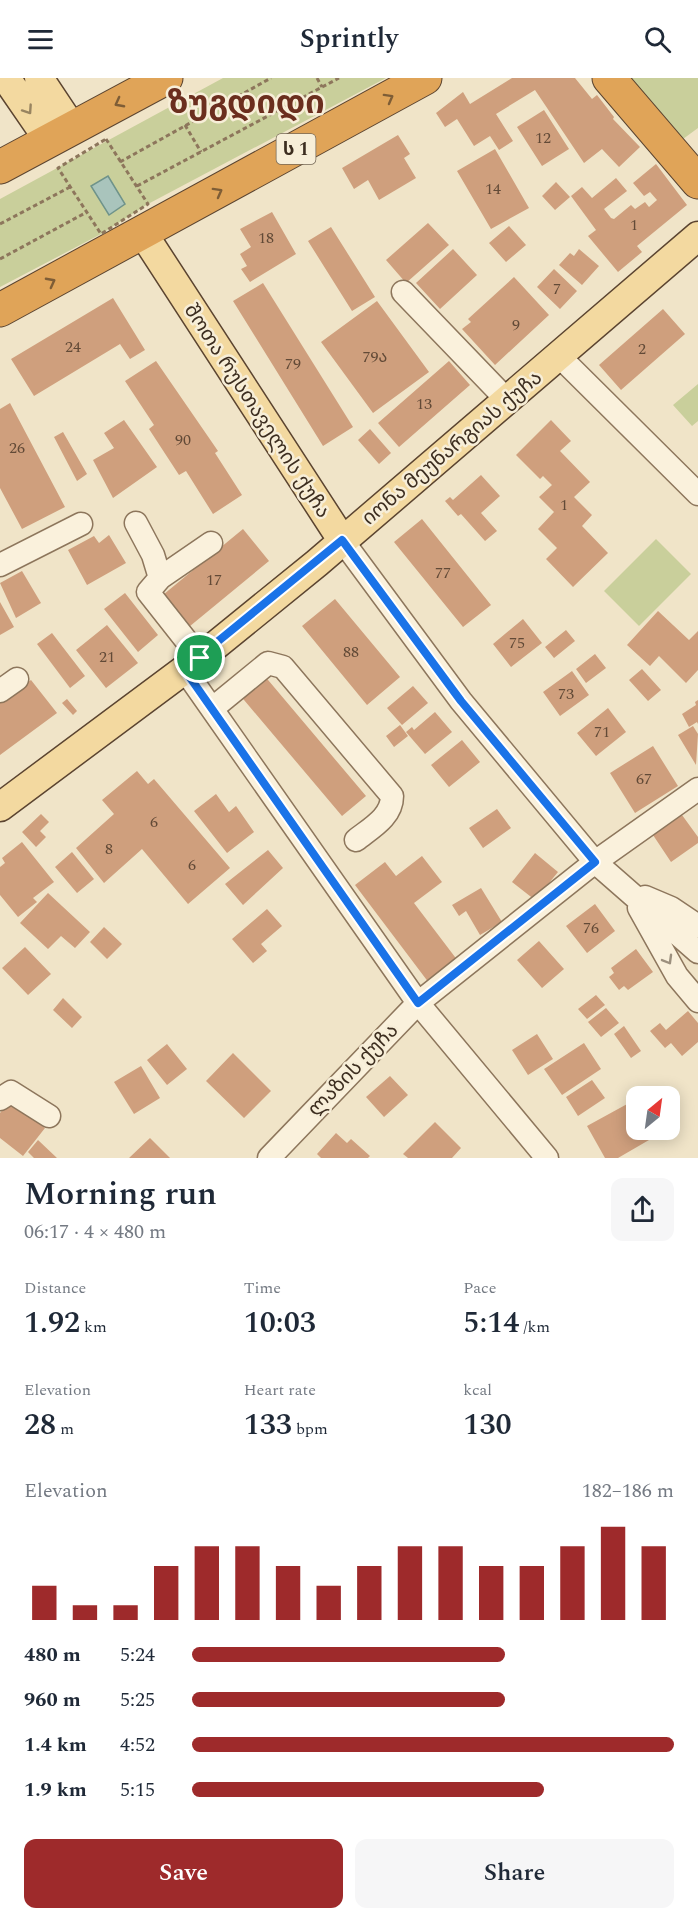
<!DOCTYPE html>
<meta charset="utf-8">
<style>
:root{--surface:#fff;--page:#f6f6f7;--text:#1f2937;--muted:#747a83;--accent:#9e2a2b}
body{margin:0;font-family:Spectral,"Noto Sans Georgian",serif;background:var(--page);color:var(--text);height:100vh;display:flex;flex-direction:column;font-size:22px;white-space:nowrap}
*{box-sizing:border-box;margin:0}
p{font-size:20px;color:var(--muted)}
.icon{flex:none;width:33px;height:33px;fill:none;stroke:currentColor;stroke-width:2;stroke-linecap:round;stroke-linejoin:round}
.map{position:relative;height:1080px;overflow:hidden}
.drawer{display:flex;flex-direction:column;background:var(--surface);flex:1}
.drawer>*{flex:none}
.needle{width:39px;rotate:29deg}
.buttons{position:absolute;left:626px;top:1008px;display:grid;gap:12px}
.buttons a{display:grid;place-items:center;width:54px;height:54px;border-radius:12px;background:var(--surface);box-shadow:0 3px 15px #0003;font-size:30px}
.pin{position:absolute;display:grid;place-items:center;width:51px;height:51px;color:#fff;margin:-26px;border:3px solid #fff;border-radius:50%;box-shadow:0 2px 6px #0007}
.round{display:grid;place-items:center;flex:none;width:63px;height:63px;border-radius:12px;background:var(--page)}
.head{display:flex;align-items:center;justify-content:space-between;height:102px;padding:0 24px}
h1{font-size:33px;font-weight:600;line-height:45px}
.stats{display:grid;grid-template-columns:repeat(3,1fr);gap:9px;height:102px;padding:6px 24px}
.stats div{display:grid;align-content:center}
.stats b{font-size:30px;font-weight:600}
.stats small{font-size:16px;font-weight:400}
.stats p{font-size:16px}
.chart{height:168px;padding:12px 24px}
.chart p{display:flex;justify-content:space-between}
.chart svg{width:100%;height:108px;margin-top:6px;stroke:var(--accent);stroke-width:6}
.button{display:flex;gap:12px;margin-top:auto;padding:12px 24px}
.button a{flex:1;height:69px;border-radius:12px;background:var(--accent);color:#fff;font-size:24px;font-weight:600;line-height:69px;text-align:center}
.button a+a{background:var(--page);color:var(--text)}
ul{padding:0 24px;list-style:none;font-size:20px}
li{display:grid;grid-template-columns:96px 72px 1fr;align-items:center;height:45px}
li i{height:15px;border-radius:8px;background:var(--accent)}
header{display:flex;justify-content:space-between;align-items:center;height:78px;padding:0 24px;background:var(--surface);font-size:27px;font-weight:600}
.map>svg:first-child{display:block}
</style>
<header><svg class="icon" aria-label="menu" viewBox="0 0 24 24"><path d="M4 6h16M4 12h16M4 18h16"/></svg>Sprintly<svg class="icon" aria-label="search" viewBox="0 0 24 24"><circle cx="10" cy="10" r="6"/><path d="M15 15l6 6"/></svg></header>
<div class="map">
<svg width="698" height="1080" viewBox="0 0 698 1080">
<rect width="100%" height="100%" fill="#f0e4c8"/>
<!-- green -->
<path fill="#c9cf9b" d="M 223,0 L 386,0 L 148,126 L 101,156 L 0,209 L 0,121 Z
M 627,0 L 698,0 L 698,50 L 683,61 Z
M 698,306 L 698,343 L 692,348 L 673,327 Z
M 656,461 L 691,496 L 639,548 L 604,513 Z"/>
<!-- water -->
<path fill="#a9c4bc" stroke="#6f938a" stroke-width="1.5" d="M 108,98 L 125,126 L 109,137 L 91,108 Z"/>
<!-- building -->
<path fill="#cf9f7d" d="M 512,0 L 575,0 L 592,21 L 597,17 L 614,39 L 613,41 L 640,69 L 619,89 L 602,71 L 584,85 L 535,12 L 496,36 L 513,63 L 499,72 L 490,58 L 474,68 L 457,41 L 445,49 L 436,35 L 463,14 L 470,26 Z
M 544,32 L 569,71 L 542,88 L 517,49 Z
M 398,57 L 410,76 L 404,80 L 416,100 L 379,122 L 368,102 L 354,111 L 342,90 Z
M 495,71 L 529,130 L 491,151 L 457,93 Z
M 656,86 L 687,127 L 637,168 L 642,174 L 618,194 L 588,158 L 596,152 L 571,118 L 582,109 L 592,120 L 616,100 L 627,113 L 604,131 L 611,140 L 614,141 L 631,127 L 635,131 L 645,124 L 649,129 L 657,122 L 650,114 L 644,118 L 633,105 Z
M 556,104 L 570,119 L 555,132 L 542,118 Z
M 272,134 L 296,176 L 250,204 L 241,191 L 247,188 L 240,176 L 251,169 L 240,151 Z
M 428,145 L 449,167 L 406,205 L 386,182 Z
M 509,148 L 526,167 L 506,184 L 489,165 Z
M 331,149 L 375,219 L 352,233 L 308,163 Z
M 453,171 L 477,197 L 440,231 L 416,205 Z
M 579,171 L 599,188 L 582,207 L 559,187 L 570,175 L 574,178 Z
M 554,191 L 577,213 L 560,231 L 537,209 Z
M 514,199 L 549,237 L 495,287 L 462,251 L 471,244 L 468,241 Z
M 263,205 L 353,349 L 323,368 L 233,223 Z
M 113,220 L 145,272 L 130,281 L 120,266 L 34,318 L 11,281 Z
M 377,223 L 429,294 L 373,335 L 321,264 Z
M 663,231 L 685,256 L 621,312 L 599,287 Z
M 156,283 L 218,373 L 215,375 L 242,417 L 213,436 L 186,393 L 179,397 L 149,351 L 154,347 L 125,303 Z
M 449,283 L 470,307 L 399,369 L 378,345 Z
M 10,325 L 65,429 L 22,451 L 0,410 L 0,331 Z
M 124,342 L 157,389 L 113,420 L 93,382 L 114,370 L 104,355 Z
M 551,342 L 571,363 L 560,373 L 590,404 L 574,419 L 592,437 L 582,448 L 608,475 L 573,509 L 546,481 L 557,470 L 538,451 L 554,434 L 539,419 L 552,407 L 543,398 L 540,401 L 516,377 Z
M 370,351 L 391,375 L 379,386 L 358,362 Z
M 63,354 L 87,396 L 77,403 L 54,359 Z
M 481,397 L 500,418 L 481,435 L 497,453 L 485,463 L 461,436 L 458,438 L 445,423 L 450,419 L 453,422 Z
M 422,441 L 491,527 L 463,549 L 394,464 Z
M 243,451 L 269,483 L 184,553 L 158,521 Z
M 109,457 L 126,485 L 87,507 L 68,472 L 94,458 L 99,465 Z
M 22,493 L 41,525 L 16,540 L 0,505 Z
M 125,515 L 158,557 L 138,574 L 104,531 Z
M 335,521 L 400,599 L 367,627 L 302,548 Z
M 0,524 L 14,549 L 0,557 Z
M 658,533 L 689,562 L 698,553 L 698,592 L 686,605 L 659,578 L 650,588 L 627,567 Z
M 523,541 L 542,565 L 511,589 L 493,566 Z
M 107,547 L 138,585 L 106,610 L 76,572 Z
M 566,552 L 575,563 L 554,580 L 545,569 Z
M 52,555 L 85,598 L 70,610 L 37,566 Z
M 595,576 L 606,590 L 586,605 L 576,591 Z
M 642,591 L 661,612 L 648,623 L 629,602 Z
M 572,593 L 589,617 L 560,638 L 543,614 Z
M 263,596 L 366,718 L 342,738 L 239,616 Z
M 31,602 L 57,635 L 0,677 L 0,624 Z
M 413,608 L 428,625 L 402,647 L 387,630 Z
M 67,621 L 77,633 L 73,637 L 62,625 Z
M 698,622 L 698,646 L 697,644 L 689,649 L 682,636 L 696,627 L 695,624 Z
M 608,630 L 626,654 L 596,678 L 577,655 Z
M 435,634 L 452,654 L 425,676 L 406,654 L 412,649 L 414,652 Z
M 400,647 L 408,658 L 394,669 L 386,658 Z
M 693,648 L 698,656 L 696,687 L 678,657 Z
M 462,662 L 480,684 L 449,709 L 431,687 Z
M 653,668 L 678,708 L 635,735 L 610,695 Z
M 137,693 L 148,706 L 154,701 L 230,790 L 188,826 L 142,771 L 104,805 L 76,770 L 114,736 L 102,722 Z
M 216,716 L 229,734 L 236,728 L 254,754 L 227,775 L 194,733 Z
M 497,731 L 511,750 L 483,770 L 469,750 Z
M 41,736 L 49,744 L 40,753 L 46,759 L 36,769 L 22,754 Z
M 682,737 L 698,759 L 698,765 L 671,784 L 653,757 Z
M 22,764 L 54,804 L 33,820 L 37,824 L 18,839 L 0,817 L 0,789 L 5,785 L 2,780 Z
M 268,772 L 283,790 L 243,827 L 225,806 Z
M 72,774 L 94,801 L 77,815 L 55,789 Z
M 535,775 L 558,794 L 535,822 L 512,804 Z
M 422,778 L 442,804 L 414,825 L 458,883 L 429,905 L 355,807 L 385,784 L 396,798 Z
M 481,810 L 502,844 L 480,857 L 466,833 L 459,838 L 452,827 Z
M 48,815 L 90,854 L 75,870 L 61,858 L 48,871 L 20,845 Z
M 595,826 L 615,853 L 587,875 L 566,848 Z
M 267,831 L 282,848 L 261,866 L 267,873 L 253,885 L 232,861 Z
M 104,849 L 122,866 L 107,881 L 90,864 Z
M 539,863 L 564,891 L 542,910 L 517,882 Z
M 25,869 L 51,896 L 28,917 L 2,890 Z
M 636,871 L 653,894 L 628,912 L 624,908 L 619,912 L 609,899 L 614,895 L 611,890 Z
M 596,917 L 605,927 L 587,941 L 578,931 Z
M 63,920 L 82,939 L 72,950 L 53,932 Z
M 606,930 L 619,945 L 601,959 L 588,944 Z
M 688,933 L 698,945 L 698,964 L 682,978 L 671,965 L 665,970 L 650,953 L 660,945 L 666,952 Z
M 624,948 L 641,973 L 631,980 L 614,956 Z
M 537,956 L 553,981 L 528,997 L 512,972 Z
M 584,965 L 601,991 L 562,1017 L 544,991 Z
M 167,966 L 187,991 L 167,1007 L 147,982 Z
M 233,975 L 271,1013 L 244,1040 L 206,1003 Z
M 141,988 L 160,1020 L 134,1036 L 114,1004 Z
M 390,998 L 408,1017 L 384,1039 L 366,1019 Z
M 592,1002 L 605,1020 L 578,1038 L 566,1019 Z
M 10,1022 L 45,1050 L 23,1078 L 0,1060 L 0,1035 Z
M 629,1025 L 636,1038 L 636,1052 L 643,1052 L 649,1062 L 618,1080 L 605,1080 L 587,1048 Z
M 435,1044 L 461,1070 L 452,1080 L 408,1080 L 403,1076 Z
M 336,1055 L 347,1065 L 351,1061 L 370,1078 L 368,1080 L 321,1080 L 317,1076 Z
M 150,1060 L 170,1080 L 129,1080 Z
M 38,1062 L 57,1080 L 34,1080 L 28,1074 Z"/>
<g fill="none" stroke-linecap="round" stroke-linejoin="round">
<!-- minor casing -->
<g stroke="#8d765c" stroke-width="25">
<path id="minor" d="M 403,214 L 508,323
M 560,279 L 698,416
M 136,445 L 153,477 L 160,500 L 148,514 L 200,580
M 342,462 L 461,623 L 595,784 L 698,874
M 0,487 L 81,446
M 160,500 L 211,465
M 184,591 L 418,925 L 547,1080
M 0,613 L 17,601
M 213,630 L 268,585 L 283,589 L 392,718 C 392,739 371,750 356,762
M 645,819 L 671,830 L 698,848
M 639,830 L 677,898 L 698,923
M 0,1021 L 11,1014 L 49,1038
M 269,1080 L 418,925 L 595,784 L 698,711"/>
</g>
<!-- major casing -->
<g stroke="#5b4430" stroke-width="31">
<path id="major" d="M 6,0 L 50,64
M 39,0 L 73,51
M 142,154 L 342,462
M 0,729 L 200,580 L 317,485 L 698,158"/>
</g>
<!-- highway casing -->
<g stroke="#5b4430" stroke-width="35">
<path id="highway" d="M 609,0 L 698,104
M 0,89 L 166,0
M 0,232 L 425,0"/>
</g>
<!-- path -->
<path stroke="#8d765c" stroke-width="3" stroke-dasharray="4.5 3" stroke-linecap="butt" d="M 317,0 L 322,9
M 185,47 L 201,74
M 106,61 L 148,126 L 101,156 L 58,90 Z
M 120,84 L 271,0
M 137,108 L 339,0
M 0,146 L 70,109
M 0,181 L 87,134"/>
<!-- minor -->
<use href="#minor" stroke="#faf1dc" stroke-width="22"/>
<!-- major -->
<use href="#major" stroke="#f3d9a0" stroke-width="28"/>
<!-- highway -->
<use href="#highway" stroke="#e0a458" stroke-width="33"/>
</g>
<!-- one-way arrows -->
<defs><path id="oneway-chevron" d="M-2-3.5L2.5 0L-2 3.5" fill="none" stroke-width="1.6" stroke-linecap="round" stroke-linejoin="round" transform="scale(1.5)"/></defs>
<g stroke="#7e5d36">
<use href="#oneway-chevron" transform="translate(389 20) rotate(-29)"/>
<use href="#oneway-chevron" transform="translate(119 25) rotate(152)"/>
<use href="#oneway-chevron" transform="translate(218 114) rotate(-29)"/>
<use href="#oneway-chevron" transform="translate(51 204) rotate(-28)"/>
</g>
<use stroke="#988460" href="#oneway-chevron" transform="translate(28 32) rotate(56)"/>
<use stroke="#9c907e" href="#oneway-chevron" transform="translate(668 882) rotate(60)"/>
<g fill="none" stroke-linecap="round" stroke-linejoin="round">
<!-- route casing -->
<g stroke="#fff" stroke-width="12">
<path id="route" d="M 342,462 L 461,623 L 595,784 L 418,925 L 184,591 Z"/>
</g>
<!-- route -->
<use href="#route" stroke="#1a73e8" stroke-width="8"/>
</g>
<g text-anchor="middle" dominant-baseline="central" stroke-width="5" stroke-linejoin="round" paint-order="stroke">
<!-- number labels -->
<g font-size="16" fill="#624a37">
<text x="543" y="60">12</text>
<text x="493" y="111">14</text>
<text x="634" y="147">1</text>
<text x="266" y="160">18</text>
<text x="557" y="211">7</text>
<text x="516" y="247">9</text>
<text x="73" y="269">24</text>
<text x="642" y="271">2</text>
<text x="375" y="279">79ა</text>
<text x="293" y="286">79</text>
<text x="424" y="326">13</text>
<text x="183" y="362">90</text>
<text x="17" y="370">26</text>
<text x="564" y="427">1</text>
<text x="443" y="495">77</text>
<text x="214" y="502">17</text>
<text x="517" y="565">75</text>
<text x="351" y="574">88</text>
<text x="107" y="579">21</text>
<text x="566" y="616">73</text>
<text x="602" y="654">71</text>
<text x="644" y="701">67</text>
<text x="154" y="744">6</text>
<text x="109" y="771">8</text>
<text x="192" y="787">6</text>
<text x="591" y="850">76</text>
</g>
<!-- shield labels -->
<rect fill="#f7eed8" stroke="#756857" stroke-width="1.5" x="276.5" y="56" width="39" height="30" rx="4.5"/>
<g font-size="18" font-weight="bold" fill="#3d2e20">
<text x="296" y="71">ს 1</text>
</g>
<!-- street labels -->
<g font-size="20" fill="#3d2e20" stroke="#f7eed8">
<text transform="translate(257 333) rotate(57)">შოთა რუსთაველის ქუჩა</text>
<text transform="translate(452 370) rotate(-40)">იონა მეუნარგიას ქუჩა</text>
<text transform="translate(353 992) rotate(-46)">ლაზის ქუჩა</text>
</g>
<!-- town labels -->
<g font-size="32" font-weight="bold" fill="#6b2e1e" stroke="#f7eed8">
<text x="246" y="25">ზუგდიდი</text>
</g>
</g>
</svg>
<div class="buttons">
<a><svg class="needle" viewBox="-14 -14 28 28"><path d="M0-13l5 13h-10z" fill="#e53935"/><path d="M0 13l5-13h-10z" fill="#747a83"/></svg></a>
</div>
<div class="pin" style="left:200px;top:580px;background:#1e9e55"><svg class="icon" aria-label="arrive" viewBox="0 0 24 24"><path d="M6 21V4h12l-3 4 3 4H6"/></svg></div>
</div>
<section class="drawer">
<div class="head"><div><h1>Morning run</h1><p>06:17 · 4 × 480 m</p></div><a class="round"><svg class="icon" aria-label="share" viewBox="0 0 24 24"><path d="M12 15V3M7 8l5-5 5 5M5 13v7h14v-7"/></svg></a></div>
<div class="stats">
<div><p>Distance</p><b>1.92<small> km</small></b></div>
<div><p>Time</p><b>10:03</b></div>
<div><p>Pace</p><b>5:14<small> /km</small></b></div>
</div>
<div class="stats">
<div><p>Elevation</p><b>28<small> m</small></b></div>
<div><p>Heart rate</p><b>133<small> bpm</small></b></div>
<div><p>kcal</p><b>130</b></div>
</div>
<div class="chart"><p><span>Elevation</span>182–186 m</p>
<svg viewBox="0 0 160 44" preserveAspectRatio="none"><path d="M5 44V30M15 44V38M25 44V38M35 44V22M45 44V14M55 44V14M65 44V22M75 44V30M85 44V22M95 44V14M105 44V14M115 44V22M125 44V22M135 44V14M145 44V6M155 44V14"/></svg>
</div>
<ul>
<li><b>480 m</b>5:24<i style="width:65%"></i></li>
<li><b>960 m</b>5:25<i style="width:65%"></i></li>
<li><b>1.4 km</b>4:52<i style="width:100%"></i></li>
<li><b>1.9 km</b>5:15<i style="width:73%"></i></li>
</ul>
<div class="button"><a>Save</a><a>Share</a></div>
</section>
